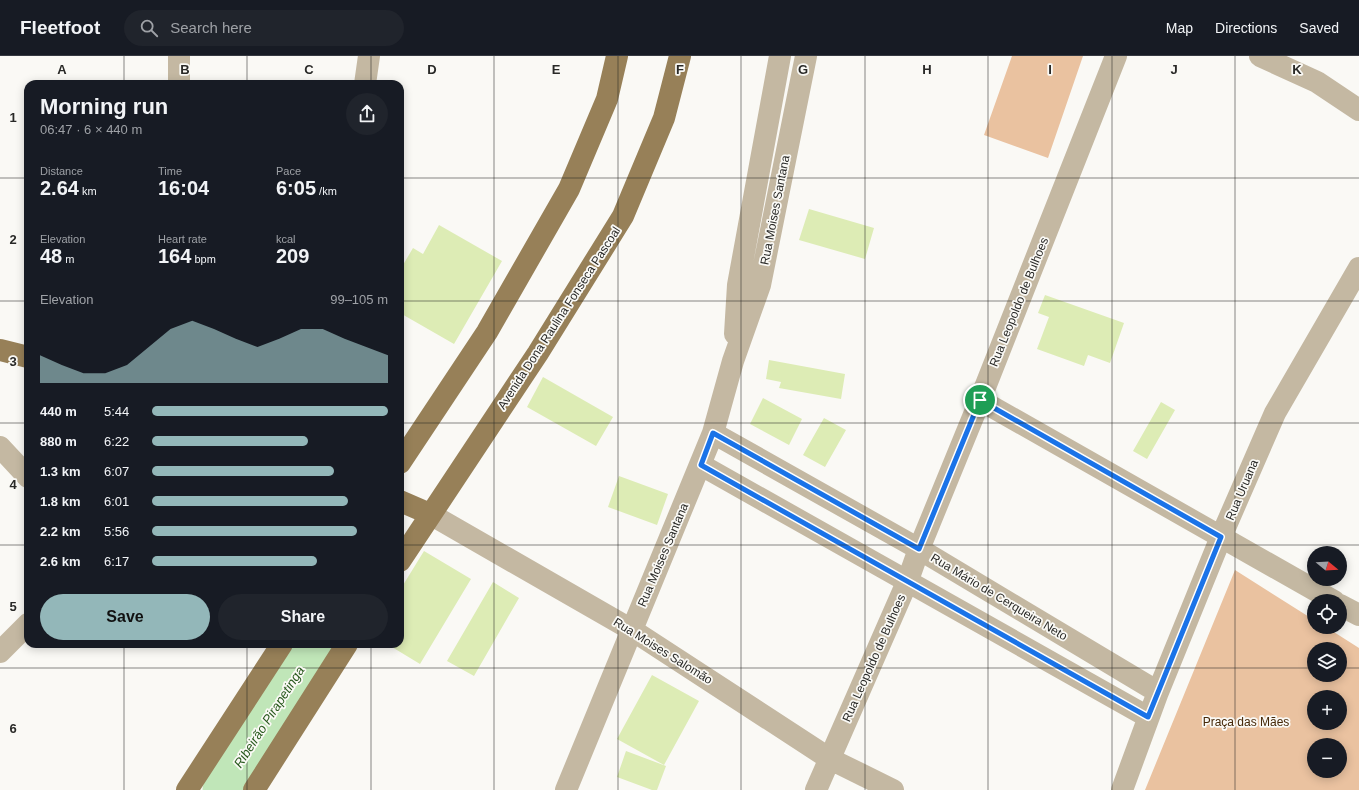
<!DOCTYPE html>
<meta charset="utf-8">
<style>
:root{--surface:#171b24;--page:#20242c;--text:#f1f3f6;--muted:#9ea1a6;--line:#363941;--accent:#93b7b9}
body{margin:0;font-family:Helvetica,sans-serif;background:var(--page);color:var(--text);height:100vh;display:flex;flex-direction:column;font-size:15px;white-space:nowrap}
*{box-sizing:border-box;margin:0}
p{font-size:13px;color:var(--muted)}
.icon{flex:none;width:22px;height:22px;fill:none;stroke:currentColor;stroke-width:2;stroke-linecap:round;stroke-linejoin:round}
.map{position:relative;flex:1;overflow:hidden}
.details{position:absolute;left:24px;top:24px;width:380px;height:568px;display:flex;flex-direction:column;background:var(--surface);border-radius:12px;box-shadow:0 2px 10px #0003}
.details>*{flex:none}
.needle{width:26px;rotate:108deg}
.buttons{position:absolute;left:1307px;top:490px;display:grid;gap:8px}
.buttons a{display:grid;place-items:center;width:40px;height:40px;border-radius:50%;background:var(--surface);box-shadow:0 2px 10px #0003;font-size:20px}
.pin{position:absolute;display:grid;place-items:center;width:34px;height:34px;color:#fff;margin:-17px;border:2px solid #fff;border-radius:50%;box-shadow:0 1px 4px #0007}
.round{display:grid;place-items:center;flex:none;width:42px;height:42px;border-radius:21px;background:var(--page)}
.headline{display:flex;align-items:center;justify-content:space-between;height:68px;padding:0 16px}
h1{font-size:22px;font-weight:700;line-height:30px}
.metrics{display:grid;grid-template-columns:repeat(3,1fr);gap:6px;height:68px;padding:4px 16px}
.metrics div{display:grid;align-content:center}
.metrics b{font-size:20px;font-weight:700}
.metrics small{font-size:11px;font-weight:400}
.metrics p{font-size:11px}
.chart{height:112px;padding:8px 16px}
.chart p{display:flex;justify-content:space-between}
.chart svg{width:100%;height:72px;margin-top:4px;fill:var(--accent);opacity:.7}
.primary-button{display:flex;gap:8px;margin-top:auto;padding:8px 16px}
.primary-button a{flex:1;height:46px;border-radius:24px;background:var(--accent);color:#111;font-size:16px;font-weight:700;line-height:46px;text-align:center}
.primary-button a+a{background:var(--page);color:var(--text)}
ul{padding:0 16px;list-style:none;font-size:13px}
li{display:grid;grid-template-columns:64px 48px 1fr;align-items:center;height:30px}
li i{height:10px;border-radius:5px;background:var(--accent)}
header{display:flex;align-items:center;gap:24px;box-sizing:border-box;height:56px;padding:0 20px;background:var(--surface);border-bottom:1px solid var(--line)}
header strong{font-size:19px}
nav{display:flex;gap:22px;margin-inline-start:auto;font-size:14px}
.search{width:280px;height:36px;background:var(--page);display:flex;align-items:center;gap:10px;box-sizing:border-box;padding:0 14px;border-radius:22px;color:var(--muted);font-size:15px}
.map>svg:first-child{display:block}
</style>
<header>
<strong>Fleetfoot</strong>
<div class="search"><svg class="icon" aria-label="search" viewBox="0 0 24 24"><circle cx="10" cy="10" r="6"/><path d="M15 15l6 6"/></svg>Search here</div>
<nav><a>Map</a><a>Directions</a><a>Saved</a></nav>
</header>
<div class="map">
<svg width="1359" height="734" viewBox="0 0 1359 734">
<rect width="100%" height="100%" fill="#faf9f5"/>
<!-- green -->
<path fill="#eac2a0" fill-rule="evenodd" d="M 1012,0 L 1083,0 L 1048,102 L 984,79 Z
M 1235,514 L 1314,564 L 1314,571 L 1326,571 L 1359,592 L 1359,734 L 1145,734 ZM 1314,593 L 1340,593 L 1340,619 L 1314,619 ZM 1314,641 L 1340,641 L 1340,667 L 1314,667 ZM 1314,689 L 1340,689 L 1340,715 L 1314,715 Z"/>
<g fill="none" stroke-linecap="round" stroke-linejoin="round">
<!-- river -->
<path stroke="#c0e6b8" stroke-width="39" d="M 222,734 L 316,588"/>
</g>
<!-- building -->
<path fill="#ddecb5" d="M 809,153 L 874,172 L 865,203 L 799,184 Z
M 439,169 L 502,205 L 454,288 L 400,257 L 400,214 L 413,192 L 423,198 Z
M 1045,239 L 1124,267 L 1110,307 L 1088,299 L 1084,310 L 1037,293 L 1049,261 L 1038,257 Z
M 769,304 L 845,318 L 841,343 L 779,332 L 781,326 L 766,323 Z
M 543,321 L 613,361 L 596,390 L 527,351 Z
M 763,342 L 802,363 L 789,389 L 750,368 Z
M 1161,346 L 1175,354 L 1147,403 L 1133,395 Z
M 824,362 L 846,374 L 825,411 L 803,399 Z
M 619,420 L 668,438 L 657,469 L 608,451 Z
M 424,495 L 471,523 L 420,608 L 387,588 L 400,588 L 400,534 Z
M 493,526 L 519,542 L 474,620 L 447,605 Z
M 652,619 L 699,645 L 664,709 L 617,683 Z
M 626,695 L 666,710 L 657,734 L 652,734 L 617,721 Z"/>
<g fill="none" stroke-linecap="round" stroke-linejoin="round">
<!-- minor -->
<path stroke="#c4b8a2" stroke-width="22" d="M 1260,0 L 1317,26 L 1359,54
M 179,28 L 179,0
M 365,28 L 369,0
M 735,278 L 738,229 L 780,0
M 980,344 L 1334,545
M 713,377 L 919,493 L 1158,636
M 0,391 L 28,421
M 701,409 L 1148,661
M 430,458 L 632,574 L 830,703 L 893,734
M 1340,549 L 1359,559
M 0,596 L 28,568
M 566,734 L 713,377 L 733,305 L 760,229 L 806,0
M 816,734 L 908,524 L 919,493 L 980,344 L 1116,0
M 1122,734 L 1158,636 L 1221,481 L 1275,357 L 1359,212"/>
<!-- primary -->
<path stroke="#978058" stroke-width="22" d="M 0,294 L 28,301
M 400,407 L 487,276 L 569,133 L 607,43 L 617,0
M 400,445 L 430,458
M 400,505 L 538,297 L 623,160 L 664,62 L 680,0
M 187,734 L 282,588
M 254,734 L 347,588"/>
</g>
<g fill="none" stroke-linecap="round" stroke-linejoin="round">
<!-- route casing -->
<g stroke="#fff" stroke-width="8">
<path id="route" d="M 980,344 L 1221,481 L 1148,661 L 701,409 L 713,377 L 919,493 Z"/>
</g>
<!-- route -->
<use href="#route" stroke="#1a73e8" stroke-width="5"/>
</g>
<!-- grid -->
<path fill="none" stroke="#292927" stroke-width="1" stroke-opacity="0.55" d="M 124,0 L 124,28M 247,0 L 247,28M 371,0 L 371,28M 494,0 L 494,734M 618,0 L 618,734M 741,0 L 741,734M 865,0 L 865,734M 988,0 L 988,734M 1112,0 L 1112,734M 1235,0 L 1235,734M 0,122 L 28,122M 400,122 L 1359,122M 0,245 L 28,245M 400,245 L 1359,245M 0,367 L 28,367M 400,367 L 1359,367M 0,489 L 28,489M 400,489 L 1359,489M 124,588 L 124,734M 247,588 L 247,734M 371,588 L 371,734M 0,612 L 1314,612M 1340,612 L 1359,612"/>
<g text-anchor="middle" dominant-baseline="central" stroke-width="3.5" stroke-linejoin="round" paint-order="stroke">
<!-- street labels -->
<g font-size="12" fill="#292927" stroke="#faf9f5">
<text transform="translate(775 154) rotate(-79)">Rua Moises Santana</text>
<text transform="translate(1019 246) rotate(-68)">Rua Leopoldo de Bulhoes</text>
<text transform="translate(559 262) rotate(-57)">Avenida Dona Raulina Fonseca Pascoal</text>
<text transform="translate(1242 434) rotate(-67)">Rua Uruana</text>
<text transform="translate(663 499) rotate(-67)">Rua Moises Santana</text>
<text transform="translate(999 541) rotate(31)">Rua Mário de Cerqueira Neto</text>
<text transform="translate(663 595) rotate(32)">Rua Moises Salomão</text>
<text transform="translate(874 602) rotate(-66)">Rua Leopoldo de Bulhoes</text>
</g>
<!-- park labels -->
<g font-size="12" fill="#462808" stroke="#faf9f5">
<text x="1246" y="666">Praça das Mães</text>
</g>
<!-- water labels -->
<g font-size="13" font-style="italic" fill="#2a5a1f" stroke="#faf9f5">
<text transform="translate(269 661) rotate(-57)">Ribeirão Pirapetinga</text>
</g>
</g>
<g font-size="13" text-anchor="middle" font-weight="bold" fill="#292927" stroke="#faf9f5" stroke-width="3.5" stroke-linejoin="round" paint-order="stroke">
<text x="62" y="18">A</text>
<text x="185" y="18">B</text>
<text x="309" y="18">C</text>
<text x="432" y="18">D</text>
<text x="556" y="18">E</text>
<text x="680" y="18">F</text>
<text x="803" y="18">G</text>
<text x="927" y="18">H</text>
<text x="1050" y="18">I</text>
<text x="1174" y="18">J</text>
<text x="1297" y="18">K</text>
<text x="13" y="66">1</text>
<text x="13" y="188">2</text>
<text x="13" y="310">3</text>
<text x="13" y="433">4</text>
<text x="13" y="555">5</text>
<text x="13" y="677">6</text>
</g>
</svg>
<div class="buttons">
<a><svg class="needle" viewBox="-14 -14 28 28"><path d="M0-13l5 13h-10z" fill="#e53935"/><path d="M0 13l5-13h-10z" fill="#9ea1a6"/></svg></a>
<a><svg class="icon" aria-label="locate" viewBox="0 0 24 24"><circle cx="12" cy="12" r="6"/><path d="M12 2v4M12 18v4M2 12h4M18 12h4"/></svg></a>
<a><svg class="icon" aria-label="layers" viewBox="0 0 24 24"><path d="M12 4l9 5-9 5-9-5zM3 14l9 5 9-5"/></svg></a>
<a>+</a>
<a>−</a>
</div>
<div class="pin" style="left:980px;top:344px;background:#1e9e55"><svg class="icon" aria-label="arrive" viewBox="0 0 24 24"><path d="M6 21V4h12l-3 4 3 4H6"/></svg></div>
<section class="details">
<div class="headline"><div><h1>Morning run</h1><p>06:47 · 6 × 440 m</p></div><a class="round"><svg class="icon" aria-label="share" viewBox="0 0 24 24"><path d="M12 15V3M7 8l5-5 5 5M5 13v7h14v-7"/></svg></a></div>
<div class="metrics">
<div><p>Distance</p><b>2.64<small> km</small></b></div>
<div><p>Time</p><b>16:04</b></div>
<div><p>Pace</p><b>6:05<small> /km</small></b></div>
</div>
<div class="metrics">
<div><p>Elevation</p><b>48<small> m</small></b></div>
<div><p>Heart rate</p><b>164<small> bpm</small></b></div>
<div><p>kcal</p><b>209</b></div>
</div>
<div class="chart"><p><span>Elevation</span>99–105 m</p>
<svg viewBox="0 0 160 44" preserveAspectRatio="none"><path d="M0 44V27L10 33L20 38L30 38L40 33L50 22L60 11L70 6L80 11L90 17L100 22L110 17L120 11L130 11L140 17L150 22L160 27V44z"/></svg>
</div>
<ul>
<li><b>440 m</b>5:44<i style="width:100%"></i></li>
<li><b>880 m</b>6:22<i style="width:66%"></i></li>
<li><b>1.3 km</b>6:07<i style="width:77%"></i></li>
<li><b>1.8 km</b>6:01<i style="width:83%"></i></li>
<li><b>2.2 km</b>5:56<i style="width:87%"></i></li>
<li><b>2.6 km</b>6:17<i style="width:70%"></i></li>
</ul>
<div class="primary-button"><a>Save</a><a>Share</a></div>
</section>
</div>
